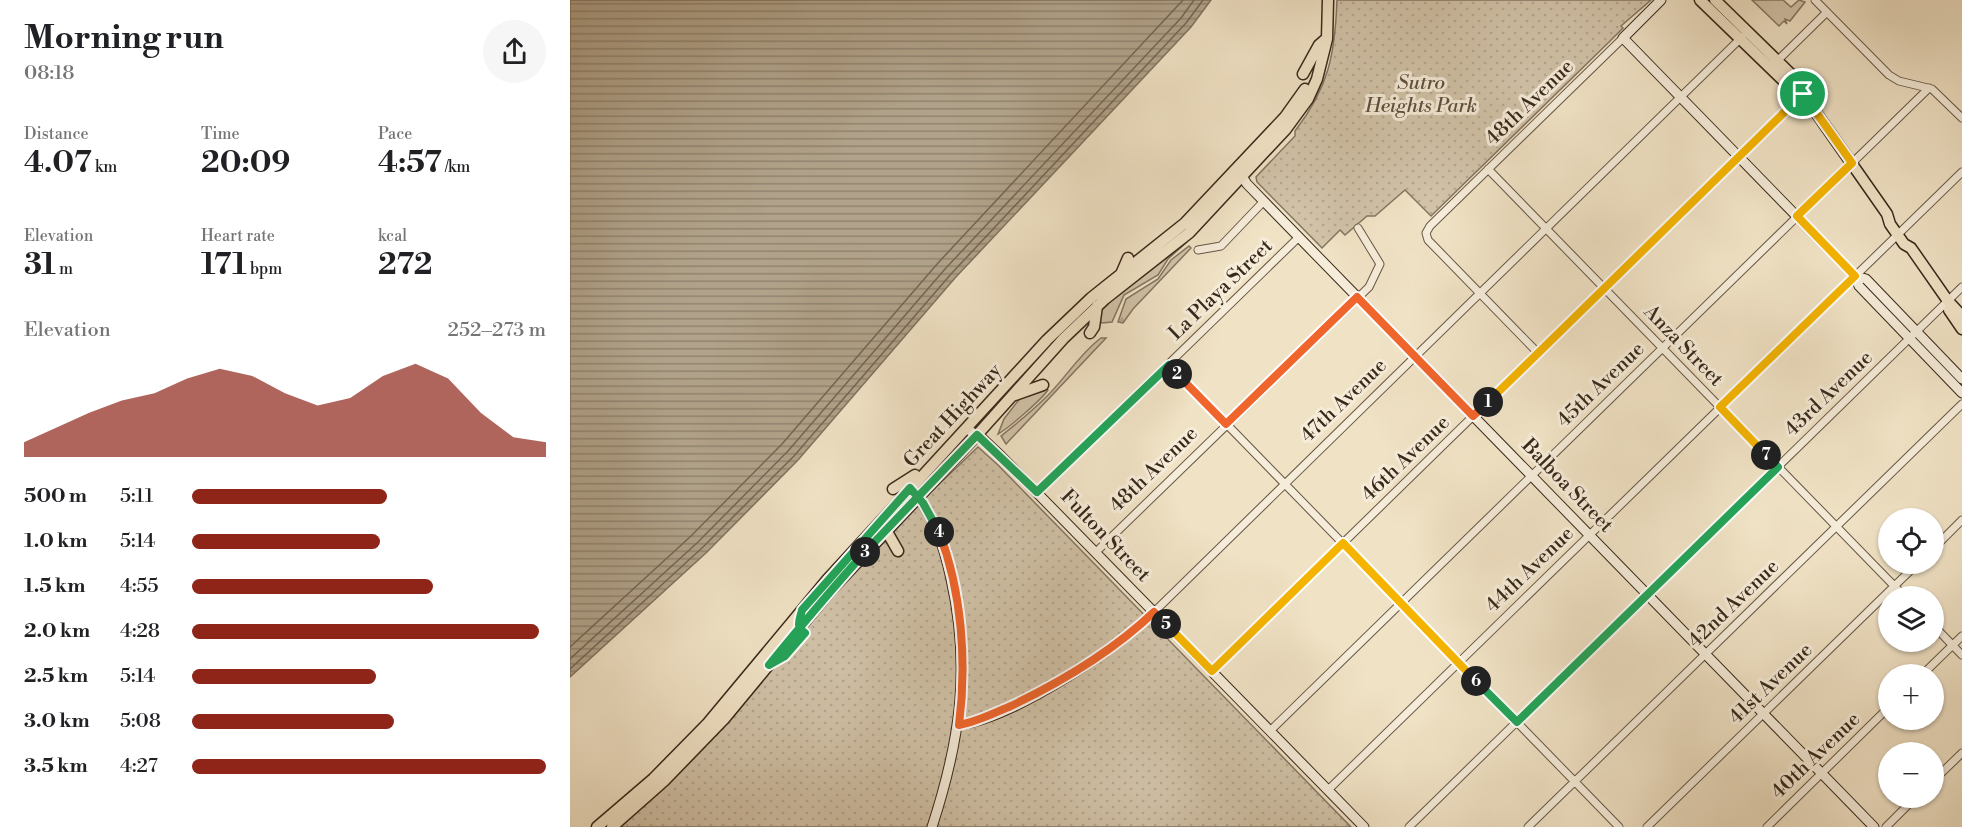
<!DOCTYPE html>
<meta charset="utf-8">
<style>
:root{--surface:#fff;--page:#f6f6f6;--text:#202124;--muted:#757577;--accent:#8f2418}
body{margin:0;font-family:"Libre Bodoni",serif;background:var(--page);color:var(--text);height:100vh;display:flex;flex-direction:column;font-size:22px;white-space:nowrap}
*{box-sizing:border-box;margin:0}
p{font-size:20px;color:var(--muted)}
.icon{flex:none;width:33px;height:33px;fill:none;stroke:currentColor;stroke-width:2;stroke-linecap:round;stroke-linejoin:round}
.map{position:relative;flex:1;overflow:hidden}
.sheet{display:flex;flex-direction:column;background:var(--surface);width:570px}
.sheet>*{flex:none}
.fabs{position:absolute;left:1308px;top:508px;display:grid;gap:12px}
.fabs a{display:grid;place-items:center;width:66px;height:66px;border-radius:50%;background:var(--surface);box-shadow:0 2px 4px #0004;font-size:30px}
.pin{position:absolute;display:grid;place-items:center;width:51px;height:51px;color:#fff;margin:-26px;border:3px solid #fff;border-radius:50%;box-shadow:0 2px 6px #0007}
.km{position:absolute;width:30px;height:30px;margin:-15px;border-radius:50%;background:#222;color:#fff;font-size:16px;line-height:30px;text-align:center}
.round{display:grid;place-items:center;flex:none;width:63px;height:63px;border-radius:32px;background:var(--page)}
.headline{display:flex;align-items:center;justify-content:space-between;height:102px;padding:0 24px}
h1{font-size:33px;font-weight:800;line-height:45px}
.stats{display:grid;grid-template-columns:repeat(3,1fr);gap:9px;height:102px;padding:6px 24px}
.stats div{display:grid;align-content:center}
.stats b{font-size:30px;font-weight:800}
.stats small{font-size:16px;font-weight:400}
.stats p{font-size:16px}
.chart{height:168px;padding:12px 24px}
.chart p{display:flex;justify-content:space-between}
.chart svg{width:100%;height:108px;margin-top:6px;fill:var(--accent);opacity:.7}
ul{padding:0 24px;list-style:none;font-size:20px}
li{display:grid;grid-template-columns:96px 72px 1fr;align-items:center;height:45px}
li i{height:15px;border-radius:8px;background:var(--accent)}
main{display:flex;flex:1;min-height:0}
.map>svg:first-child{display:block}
</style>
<main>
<section class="sheet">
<div class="headline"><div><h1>Morning run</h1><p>08:18</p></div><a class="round"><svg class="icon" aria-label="share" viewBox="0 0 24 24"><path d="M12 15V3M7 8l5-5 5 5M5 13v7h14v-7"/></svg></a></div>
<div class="stats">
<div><p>Distance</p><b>4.07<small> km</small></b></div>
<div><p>Time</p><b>20:09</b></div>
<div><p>Pace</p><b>4:57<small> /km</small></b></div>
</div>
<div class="stats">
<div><p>Elevation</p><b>31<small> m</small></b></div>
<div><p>Heart rate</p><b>171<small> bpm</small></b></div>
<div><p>kcal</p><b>272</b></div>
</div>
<div class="chart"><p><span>Elevation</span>252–273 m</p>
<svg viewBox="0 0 160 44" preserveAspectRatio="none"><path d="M0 44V38L10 32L20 26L30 21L40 18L50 12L60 8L70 11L80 18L90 23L100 20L110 11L120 6L130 12L140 26L150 36L160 38V44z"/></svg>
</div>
<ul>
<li><b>500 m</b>5:11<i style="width:55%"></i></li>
<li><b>1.0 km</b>5:14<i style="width:53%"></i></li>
<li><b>1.5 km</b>4:55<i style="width:68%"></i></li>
<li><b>2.0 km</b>4:28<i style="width:98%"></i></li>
<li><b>2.5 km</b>5:14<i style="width:52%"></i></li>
<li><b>3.0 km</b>5:08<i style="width:57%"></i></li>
<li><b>3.5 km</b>4:27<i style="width:100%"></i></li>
</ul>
</section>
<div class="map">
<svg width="1392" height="827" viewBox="0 0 1392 827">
<defs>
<pattern id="forest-firs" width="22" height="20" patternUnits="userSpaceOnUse" patternTransform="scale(1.5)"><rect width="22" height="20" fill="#d1c2a8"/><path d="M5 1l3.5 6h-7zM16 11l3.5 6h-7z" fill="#b4a790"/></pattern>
<pattern id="park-dots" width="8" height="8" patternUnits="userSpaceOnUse" patternTransform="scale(1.5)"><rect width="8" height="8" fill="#d1c2a8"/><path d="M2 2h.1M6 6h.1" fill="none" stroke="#b4a790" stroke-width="1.8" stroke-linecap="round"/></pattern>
<pattern id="water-rules" width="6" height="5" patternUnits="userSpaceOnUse" patternTransform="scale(1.5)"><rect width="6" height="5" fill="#b1a38b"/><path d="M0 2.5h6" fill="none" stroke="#918571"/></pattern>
</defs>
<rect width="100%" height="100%" fill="#f0e2c5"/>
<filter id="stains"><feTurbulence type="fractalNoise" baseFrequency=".00333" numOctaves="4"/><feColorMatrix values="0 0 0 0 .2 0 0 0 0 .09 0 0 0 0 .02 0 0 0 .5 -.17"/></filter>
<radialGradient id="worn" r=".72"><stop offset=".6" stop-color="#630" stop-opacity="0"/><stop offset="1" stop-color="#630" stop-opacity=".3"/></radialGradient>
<!-- green -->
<path fill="#d1c2a8" stroke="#847561" stroke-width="1.5" d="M 1182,0 L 1213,0 L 1221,7 L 1229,0 L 1235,2 L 1220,21 L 1215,19 L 1217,24 L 1214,21 L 1209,26 Z
M 617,242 L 598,259 L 588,275 L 554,295 L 542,322 L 532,323 L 528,319 L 531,308 Z
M 531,338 L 536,338 L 436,444 L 431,436 C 446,424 460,413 473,400 C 494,381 508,355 531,338 Z
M 474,386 L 478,390 C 471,400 439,428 428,434 L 434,419 L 451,397 Z"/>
<!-- forest -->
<path fill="url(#forest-firs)" stroke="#847561" stroke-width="1.5" d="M 619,246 L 621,248 L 563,309 L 553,323 L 548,322 L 556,299 L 588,279 L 601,260 Z"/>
<!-- park -->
<path fill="url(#park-dots)" stroke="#847561" stroke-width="1.5" d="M 767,0 L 1081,0 L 1051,26 L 1053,28 L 1038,43 L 861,216 L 835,190 L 805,216 L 797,216 L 775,235 L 770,230 L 752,248 L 687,182 L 686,177 L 725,136 L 725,131 C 759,87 765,54 767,0 Z
M 408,447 L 428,465 L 781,827 L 50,827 C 106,778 157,725 203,667 L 215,660 L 238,626 L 272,585 L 341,511 Z"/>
<!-- water -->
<path fill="url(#water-rules)" stroke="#81725e" stroke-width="1.5" d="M 0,0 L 641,0 L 621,27 L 385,278 L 228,460 L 137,552 L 0,677 Z"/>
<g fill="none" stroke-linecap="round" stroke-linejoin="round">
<!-- shore -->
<path stroke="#746652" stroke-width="1.5" d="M 0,647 L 121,536 L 212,444 L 368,263 L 613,0
M 0,659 L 128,542 L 218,451 L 375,269 L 611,18 L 624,0
M 0,669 L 133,547 L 224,456 L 381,274 L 616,23 L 633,0"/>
<!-- street casing -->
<g stroke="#665645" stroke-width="9">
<path id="street" d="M 1245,0 L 1319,75 L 1329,81 L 1362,89 L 1392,118
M 1205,63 L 1257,12
M 918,169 L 1335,597
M 628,250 L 651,246 L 694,201
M 968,353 L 858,240 L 856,233 L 860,226 L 1053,38
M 599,365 L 1049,827
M 467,492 L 729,237
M 1364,548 L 1392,520
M 526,552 L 799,287 L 810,264 L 788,228
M 584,612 L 1172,37
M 1364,626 L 1392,655
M 642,671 L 1233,94
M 1352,675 L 1392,636
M 700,731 L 1359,88
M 1364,780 L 1392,753
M 758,790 L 1392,172
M 839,827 L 1392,287
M 958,827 L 1392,404
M 1077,827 L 1347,564
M 1197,827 L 1318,708
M 1316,827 L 1345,798"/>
</g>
<!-- secondary casing -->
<g stroke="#38281a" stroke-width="11">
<path id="secondary" d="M 1091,0 L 1053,38 L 1285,276 L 1289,286 L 1392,393
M 669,172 L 677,184 L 1304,827
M 1285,276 L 1296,279 L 1392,379
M 397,429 L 413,439 L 431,456 L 794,827
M 344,492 C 365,518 374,547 381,579 C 401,669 390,741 362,827
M 389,725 C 445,717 543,651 584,612"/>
</g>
<!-- primary casing -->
<g stroke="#38281a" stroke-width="13">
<path id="primary" d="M 1130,0 L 1222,89 L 1233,94
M 1145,0 L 1229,82 L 1233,94 L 1317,214 L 1320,224 L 1334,244 L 1341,248 L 1378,301 L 1392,316
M 733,74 L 749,45 L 756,39
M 551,274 L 558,258
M 1379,310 L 1392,329
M 520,333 L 524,327 L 527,306
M 442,396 L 473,385
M 323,489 L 345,475
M 316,530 L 328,551
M 27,827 L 83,779 L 138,723 L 257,580 L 477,340 L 521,298 L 615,223 L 715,117 L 735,89
M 42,827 L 94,781 L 154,719 L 260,591 L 407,435 L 494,338 L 535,299 L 619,233 L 716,129 L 738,99 L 747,79 L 757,39 L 758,0"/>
</g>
<!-- street -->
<use href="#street" stroke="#f5ecd9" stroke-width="7"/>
<!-- secondary -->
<use href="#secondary" stroke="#f5ecd9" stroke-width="9"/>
<!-- primary -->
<use href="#primary" stroke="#f0e2c5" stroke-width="10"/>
</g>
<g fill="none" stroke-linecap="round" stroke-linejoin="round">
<!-- split-1 casing -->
<g stroke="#fff" stroke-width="12">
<path id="split-1" d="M 918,402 L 1233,94"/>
</g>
<!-- split-2 casing -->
<g stroke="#fff" stroke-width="12">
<path id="split-2" d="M 607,374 L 656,424 L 787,297 L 903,416 L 918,402"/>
</g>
<!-- split-3 casing -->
<g stroke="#fff" stroke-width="12">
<path id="split-3" d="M 295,552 L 407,435 L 467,492 L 599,365 L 607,374"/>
</g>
<!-- split-4 casing -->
<g stroke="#fff" stroke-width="12">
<path id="split-4" d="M 295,552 C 262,589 230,627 199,665 L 215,656 L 235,633 C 225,627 230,619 232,610 L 340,488 L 353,503 L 369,532"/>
</g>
<!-- split-5 casing -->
<g stroke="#fff" stroke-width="12">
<path id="split-5" d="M 369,532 C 392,592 397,662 389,725 C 407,722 424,713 441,706 C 493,681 542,652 584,612 L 596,624"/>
</g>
<!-- split-6 casing -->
<g stroke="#fff" stroke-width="12">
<path id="split-6" d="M 596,624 L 642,671 L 773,543 L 906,681"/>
</g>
<!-- split-7 casing -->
<g stroke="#fff" stroke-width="12">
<path id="split-7" d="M 906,681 L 947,722 L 1208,467 L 1196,455"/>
</g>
<!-- split-8 casing -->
<g stroke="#fff" stroke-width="12">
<path id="split-8" d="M 1196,455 L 1150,407 L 1285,276 L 1227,216 L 1282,163 L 1233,94"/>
</g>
<!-- split-1 -->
<use href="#split-1" stroke="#f5b400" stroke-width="8"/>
<!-- split-2 -->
<use href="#split-2" stroke="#f0652b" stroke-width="8"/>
<!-- split-3 -->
<use href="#split-3" stroke="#22a559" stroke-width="8"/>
<!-- split-4 -->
<use href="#split-4" stroke="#22a559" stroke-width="8"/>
<!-- split-5 -->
<use href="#split-5" stroke="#f0652b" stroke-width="8"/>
<!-- split-6 -->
<use href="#split-6" stroke="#f5b400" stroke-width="8"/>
<!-- split-7 -->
<use href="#split-7" stroke="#22a559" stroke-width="8"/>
<!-- split-8 -->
<use href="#split-8" stroke="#f5b400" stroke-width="8"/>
</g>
<g text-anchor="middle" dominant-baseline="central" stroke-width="6" stroke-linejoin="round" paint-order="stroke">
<!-- park labels -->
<g font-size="20" font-style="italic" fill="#5e4e3e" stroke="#f5ecd9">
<text x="851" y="83">Sutro<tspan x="851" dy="23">Heights Park</tspan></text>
</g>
<!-- street labels -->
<g font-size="20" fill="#38281a" stroke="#f5ecd9">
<text transform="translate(960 103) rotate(-44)">48th Avenue</text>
<text transform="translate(651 290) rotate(-44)">La Playa Street</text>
<text transform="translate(1113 346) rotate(46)">Anza Street</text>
<text transform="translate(1031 385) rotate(-44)">45th Avenue</text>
<text transform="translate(1259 394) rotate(-44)">43rd Avenue</text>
<text transform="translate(774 401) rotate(-44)">47th Avenue</text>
<text transform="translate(383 416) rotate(-47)">Great Highway</text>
<text transform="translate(836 459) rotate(-44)">46th Avenue</text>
<text transform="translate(584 470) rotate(-44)">48th Avenue</text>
<text transform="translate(997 486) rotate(46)">Balboa Street</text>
<text transform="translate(535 536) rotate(46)">Fulton Street</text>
<text transform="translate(960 570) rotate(-44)">44th Avenue</text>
<text transform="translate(1164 604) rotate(-44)">42nd Avenue</text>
<text transform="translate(1201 684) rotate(-44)">41st Avenue</text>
<text transform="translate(1246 756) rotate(-44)">40th Avenue</text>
</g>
</g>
<rect width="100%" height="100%" filter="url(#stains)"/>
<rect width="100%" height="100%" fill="url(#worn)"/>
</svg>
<div class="fabs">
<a><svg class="icon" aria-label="locate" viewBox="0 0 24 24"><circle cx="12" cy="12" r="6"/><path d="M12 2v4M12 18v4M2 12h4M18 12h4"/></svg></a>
<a><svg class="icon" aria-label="layers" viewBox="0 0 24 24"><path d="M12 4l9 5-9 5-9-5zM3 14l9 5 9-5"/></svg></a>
<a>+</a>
<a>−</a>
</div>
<div class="pin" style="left:1233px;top:94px;background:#1e9e55"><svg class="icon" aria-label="arrive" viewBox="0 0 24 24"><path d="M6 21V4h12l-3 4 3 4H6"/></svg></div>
<b class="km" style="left:918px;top:402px">1</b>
<b class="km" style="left:607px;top:374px">2</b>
<b class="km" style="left:295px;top:552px">3</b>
<b class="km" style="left:369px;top:532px">4</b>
<b class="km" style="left:596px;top:624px">5</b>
<b class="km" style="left:906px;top:681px">6</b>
<b class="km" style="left:1196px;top:455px">7</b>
</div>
</main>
